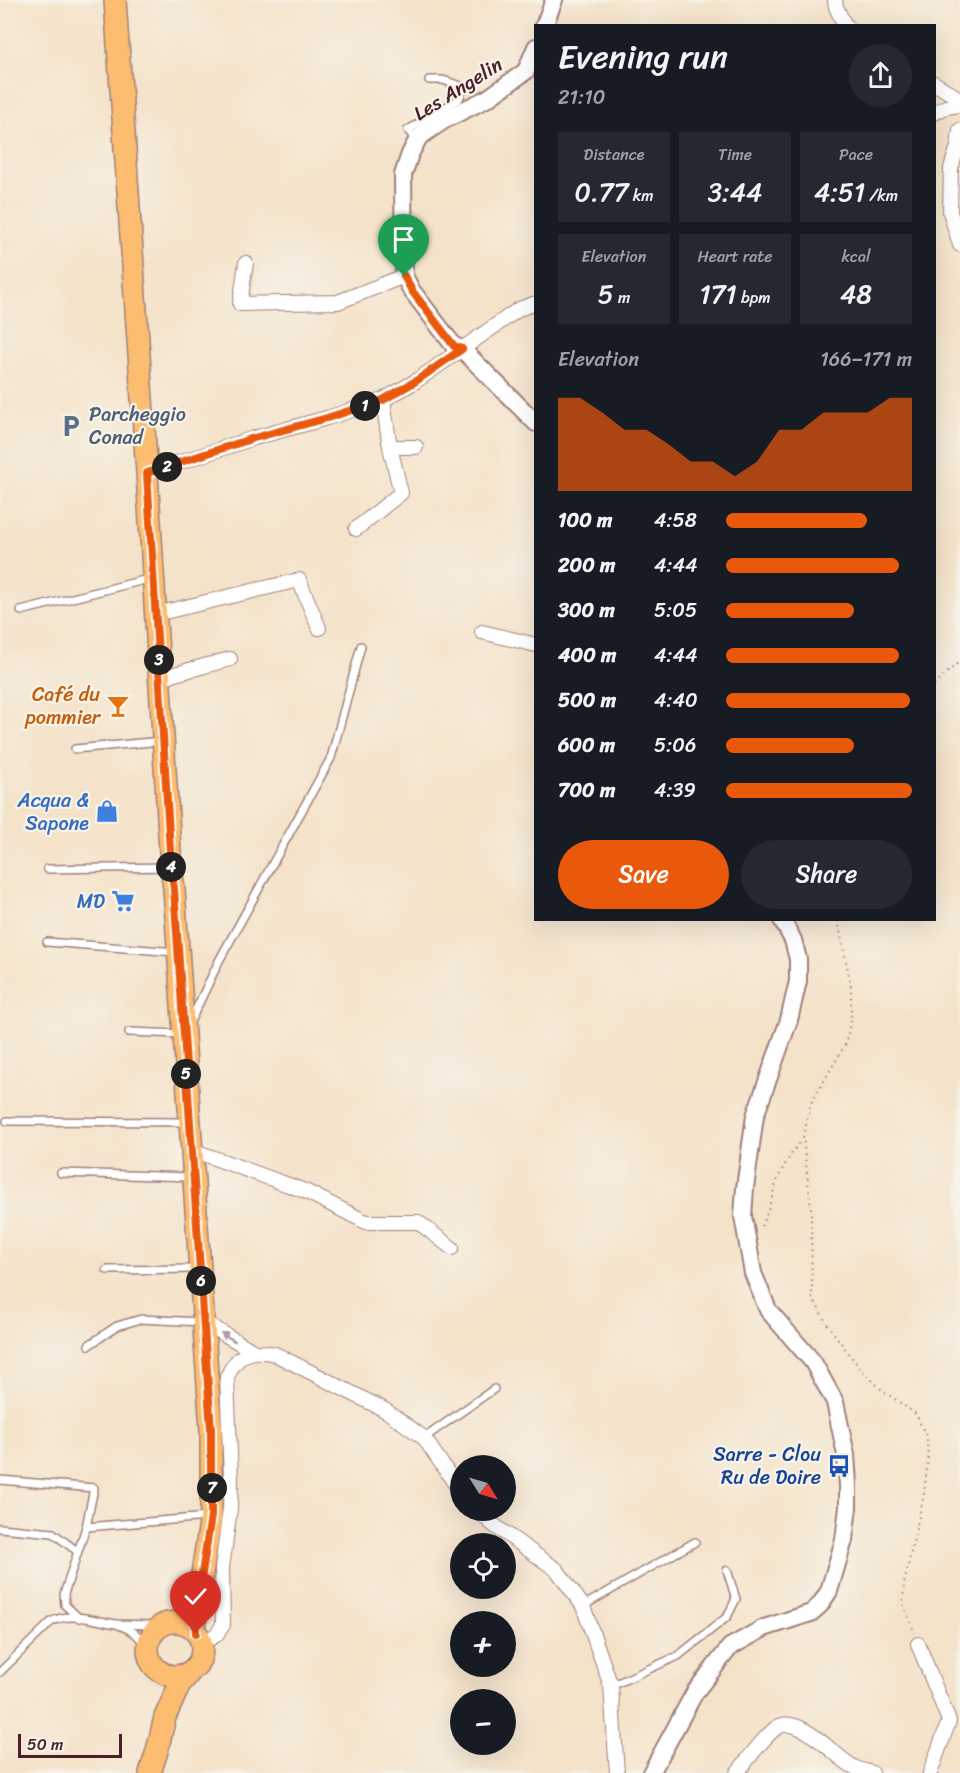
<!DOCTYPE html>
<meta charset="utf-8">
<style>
:root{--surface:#171b24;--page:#242831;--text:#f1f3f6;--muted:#9ea1a6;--accent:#ea580c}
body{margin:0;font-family:Sriracha,sans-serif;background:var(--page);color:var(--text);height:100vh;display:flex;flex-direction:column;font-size:22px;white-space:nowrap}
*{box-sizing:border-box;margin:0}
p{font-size:20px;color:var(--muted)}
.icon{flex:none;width:33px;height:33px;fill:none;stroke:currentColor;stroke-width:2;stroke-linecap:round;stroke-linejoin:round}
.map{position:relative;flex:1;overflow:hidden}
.drawer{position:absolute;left:534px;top:24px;width:402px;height:897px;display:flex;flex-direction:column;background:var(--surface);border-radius:0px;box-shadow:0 6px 24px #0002}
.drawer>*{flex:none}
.needle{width:39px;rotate:127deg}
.tools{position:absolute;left:450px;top:1455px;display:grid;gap:12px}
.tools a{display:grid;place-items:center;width:66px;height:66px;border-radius:50%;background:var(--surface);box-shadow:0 6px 24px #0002;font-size:30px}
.scale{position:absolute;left:18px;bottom:15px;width:104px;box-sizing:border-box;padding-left:6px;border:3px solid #4a1f2b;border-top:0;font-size:16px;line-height:21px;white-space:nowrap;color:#4a1f2b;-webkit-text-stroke:4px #f7f3e8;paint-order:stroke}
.pin{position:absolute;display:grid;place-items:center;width:51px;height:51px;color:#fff;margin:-62px -26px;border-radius:50% 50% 50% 0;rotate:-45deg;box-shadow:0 0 6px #0007}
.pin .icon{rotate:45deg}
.km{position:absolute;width:30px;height:30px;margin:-15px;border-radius:50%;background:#222;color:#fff;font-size:16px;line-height:30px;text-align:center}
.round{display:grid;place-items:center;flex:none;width:63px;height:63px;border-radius:32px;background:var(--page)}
.head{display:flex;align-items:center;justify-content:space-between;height:102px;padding:0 24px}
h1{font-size:33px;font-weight:600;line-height:45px}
.metrics{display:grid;grid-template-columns:repeat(3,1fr);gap:9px;height:102px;padding:6px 24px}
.metrics div{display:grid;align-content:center;border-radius:0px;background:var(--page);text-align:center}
.metrics b{font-size:26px;font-weight:600}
.metrics small{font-size:16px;font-weight:400}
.metrics p{font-size:16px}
.chart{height:168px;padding:12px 24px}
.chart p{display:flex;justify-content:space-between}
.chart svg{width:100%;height:108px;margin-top:6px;fill:var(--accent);opacity:.7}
.cta{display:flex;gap:12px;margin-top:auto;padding:12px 24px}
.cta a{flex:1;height:69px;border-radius:36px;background:var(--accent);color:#fff;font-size:24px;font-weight:600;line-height:69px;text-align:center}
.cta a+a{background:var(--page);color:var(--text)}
ul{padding:0 24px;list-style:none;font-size:20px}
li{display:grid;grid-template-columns:96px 72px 1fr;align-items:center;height:45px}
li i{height:15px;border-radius:8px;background:var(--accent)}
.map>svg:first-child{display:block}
</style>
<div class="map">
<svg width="960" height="1773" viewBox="0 0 960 1773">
<rect width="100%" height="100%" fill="#f7f3e8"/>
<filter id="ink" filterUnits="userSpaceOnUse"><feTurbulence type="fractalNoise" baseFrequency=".0167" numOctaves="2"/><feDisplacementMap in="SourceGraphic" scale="12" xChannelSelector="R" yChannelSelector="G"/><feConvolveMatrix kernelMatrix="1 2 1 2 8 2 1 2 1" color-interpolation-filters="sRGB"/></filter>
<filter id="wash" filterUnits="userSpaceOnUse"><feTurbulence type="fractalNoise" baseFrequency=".008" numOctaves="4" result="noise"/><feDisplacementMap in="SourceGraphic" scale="24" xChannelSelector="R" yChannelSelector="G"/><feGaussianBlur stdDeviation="1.35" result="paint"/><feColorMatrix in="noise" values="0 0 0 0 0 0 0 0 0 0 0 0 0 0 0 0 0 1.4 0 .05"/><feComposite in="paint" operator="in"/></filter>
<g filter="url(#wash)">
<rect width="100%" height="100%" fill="#f4e2c9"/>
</g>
<g filter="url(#ink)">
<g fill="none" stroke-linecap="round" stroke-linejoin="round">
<!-- service casing -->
<g stroke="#9f807a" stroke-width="10">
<path id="service" d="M 416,141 L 408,130 L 459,99 L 464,87 L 443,80 L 429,80
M 21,611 L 152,578
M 75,749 L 162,741
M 47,869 L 169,867
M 47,942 L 176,952
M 190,1022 L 220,959 L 331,758 L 361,646
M 129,1032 L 181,1034
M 7,1121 L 187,1122
M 61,1173 L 191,1177
M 107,1270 L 197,1269
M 89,1345 L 117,1326 L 141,1319 L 201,1322
M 424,1438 L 494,1389
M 0,1480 L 94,1488 L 86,1527
M 0,1528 L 53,1533 L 77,1551
M 583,1606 L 695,1542
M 79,1618 L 65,1605 L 64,1594 L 86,1527 L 208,1517
M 149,1657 C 142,1636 136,1631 116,1624 L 153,1625 L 165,1624
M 0,1672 L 51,1622 C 69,1611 97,1621 116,1624
M 611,1686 L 678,1656 L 727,1617 L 736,1599 L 727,1570"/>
</g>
<!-- minor casing -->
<g stroke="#9f807a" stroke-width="16">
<path id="minor" d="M 835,0 L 836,7 L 844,24 L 847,26
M 934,83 L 955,96 L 960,105
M 934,113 L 946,107 L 960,105
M 960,130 L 958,146 L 951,168 L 950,212 L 960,245
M 246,263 L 240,304 L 338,302 L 404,276
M 390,447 L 416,447
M 147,473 L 254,438 L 327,418 L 383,400 L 416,381 L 519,309 L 536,303
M 356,529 L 401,493 L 390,447 L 383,400
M 156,614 L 299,580 L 319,628
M 482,632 L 536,645
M 160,678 L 230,659
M 192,1150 L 305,1191 L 366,1222 L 418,1222 L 452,1248
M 204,1322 L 253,1351
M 479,1510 L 491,1523 L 557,1570 L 583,1606 L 611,1686 L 617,1773
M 201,1641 L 209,1639 L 216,1635 L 223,1625 L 222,1568 L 230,1509 L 231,1479 L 227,1377 C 237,1354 250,1348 275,1354 L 385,1410 L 424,1438 L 460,1491
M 918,1644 L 949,1721 L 930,1773
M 737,1773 C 747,1760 764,1737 776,1728 C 799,1712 834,1757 854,1767 C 859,1770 866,1771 872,1773"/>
</g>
<!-- tertiary casing -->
<g stroke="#9f807a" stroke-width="20">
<path id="tertiary" d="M 544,26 L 554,0
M 536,47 L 526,71 L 488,98 L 446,119 L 419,137 L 410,154 L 403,175 L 404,276 L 412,291 L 454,346 L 462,349 L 536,423
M 651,1773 L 695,1692 L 730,1647 L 764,1628 L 811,1613 L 820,1605 L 829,1591 L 844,1540 L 848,1507 L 848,1485 L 846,1455 L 835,1402 L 813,1362 L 768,1310 L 753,1273 L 743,1216 L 745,1188 L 755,1116 L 789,1020 L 798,981 L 798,959 L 793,940 L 782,920"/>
</g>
<!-- primary casing -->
<g stroke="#9f807a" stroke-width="24">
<path id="primary" d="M 115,0 L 147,473 L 171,867 L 174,889 L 211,1430 L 211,1516 L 195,1618 L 196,1633
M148 1649a27 27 0 1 1 54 0a27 27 0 1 1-54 0Z
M 150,1773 L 157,1751 L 165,1717 L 180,1684 L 191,1671"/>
</g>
<!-- path -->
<path stroke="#9f807a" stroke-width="2" stroke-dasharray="1.5 4.5" stroke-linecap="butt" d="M 934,685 L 960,661
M 838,920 L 851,986 L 851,1020 L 845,1045 L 811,1103 L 803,1138 L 811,1208 L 812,1297 L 829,1327 L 859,1367 L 882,1390 L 916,1414 L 927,1438 L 928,1459 L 924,1494 L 904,1584 L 903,1604 L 915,1633
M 761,1226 C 769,1212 771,1197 777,1181 C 783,1166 792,1153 801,1140"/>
<!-- service -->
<use href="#service" stroke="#fff" stroke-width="7"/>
<!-- minor -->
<use href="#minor" stroke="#fff" stroke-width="14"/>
<!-- tertiary -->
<use href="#tertiary" stroke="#fff" stroke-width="16"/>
<!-- primary -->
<use href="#primary" stroke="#fdbd6f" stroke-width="21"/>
</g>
<!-- one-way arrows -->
<defs><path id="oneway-solid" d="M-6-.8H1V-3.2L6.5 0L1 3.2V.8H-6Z" transform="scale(1.5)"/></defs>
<use fill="#ae9aa0" href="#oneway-solid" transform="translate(228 1337) rotate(-149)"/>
</g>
<g fill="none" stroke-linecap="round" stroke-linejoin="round" filter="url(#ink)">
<!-- route casing -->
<g stroke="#fff" stroke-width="12">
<path id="route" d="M 196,1633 L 195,1618 L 211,1516 L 211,1430 L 174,889 L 171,867 L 147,473 L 254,438 L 327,418 L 383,400 L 416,381 L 462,349 L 454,346 L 412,291 L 404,276"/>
</g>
<!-- route -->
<use href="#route" stroke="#ea580c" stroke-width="8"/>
</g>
<!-- icons -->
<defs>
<g id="parking-bare" transform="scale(1.8)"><path d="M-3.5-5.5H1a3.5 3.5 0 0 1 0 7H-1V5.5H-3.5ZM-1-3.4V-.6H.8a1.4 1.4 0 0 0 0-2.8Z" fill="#5c6f8a" stroke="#f7f3e8" stroke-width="2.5" paint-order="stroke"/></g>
<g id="bar-bare" transform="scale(1.8)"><path d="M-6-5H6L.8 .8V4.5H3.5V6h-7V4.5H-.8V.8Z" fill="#e8710a" stroke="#f7f3e8" stroke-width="2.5" paint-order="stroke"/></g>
<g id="shop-bare" transform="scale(1.8)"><path d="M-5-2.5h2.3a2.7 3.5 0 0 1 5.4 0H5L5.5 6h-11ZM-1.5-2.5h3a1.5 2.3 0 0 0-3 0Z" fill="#3f7fe0" stroke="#f7f3e8" stroke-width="2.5" paint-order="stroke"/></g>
<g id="supermarket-bare" transform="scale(1.8)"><path d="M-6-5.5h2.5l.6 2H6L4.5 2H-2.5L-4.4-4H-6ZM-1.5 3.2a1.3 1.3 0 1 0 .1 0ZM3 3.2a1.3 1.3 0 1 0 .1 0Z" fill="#3f7fe0" stroke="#f7f3e8" stroke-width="2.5" paint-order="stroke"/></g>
<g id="bus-bare" transform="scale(1.8)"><path d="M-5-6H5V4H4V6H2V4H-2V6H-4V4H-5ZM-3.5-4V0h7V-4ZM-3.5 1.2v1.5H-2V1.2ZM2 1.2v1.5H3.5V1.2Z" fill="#1a4fb4" stroke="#f7f3e8" stroke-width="2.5" paint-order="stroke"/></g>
</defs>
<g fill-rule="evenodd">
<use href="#parking-bare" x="71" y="426"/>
<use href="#bar-bare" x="118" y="706"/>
<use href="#shop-bare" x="107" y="811"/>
<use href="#supermarket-bare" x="123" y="901"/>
<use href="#bus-bare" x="839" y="1466"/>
</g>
<g text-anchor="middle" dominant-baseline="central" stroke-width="4.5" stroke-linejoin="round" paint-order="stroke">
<!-- street labels -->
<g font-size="20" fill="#4a1f2b" stroke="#f7f3e8">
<text transform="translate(458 89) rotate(-32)">Les Angelin</text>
</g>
<!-- service labels -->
<g font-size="20" fill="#4e5e75" stroke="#f7f3e8" text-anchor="start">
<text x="89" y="414">Parcheggio<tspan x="89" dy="23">Conad</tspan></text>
</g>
<!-- food labels -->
<g font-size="20" fill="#c56008" stroke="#f7f3e8" text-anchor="end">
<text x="100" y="694">Café du<tspan x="100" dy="23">pommier</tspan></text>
</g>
<!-- shop labels -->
<g font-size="20" fill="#366cbe" stroke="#f7f3e8" text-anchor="end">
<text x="89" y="800">Acqua &amp;<tspan x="89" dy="23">Sapone</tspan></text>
<text x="105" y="901">MD</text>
</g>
<!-- transit labels -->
<g font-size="20" fill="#164399" stroke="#f7f3e8" text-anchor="end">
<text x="821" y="1454">Sarre - Clou<tspan x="821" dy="23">Ru de Doire</tspan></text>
</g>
</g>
</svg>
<div class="tools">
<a><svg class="needle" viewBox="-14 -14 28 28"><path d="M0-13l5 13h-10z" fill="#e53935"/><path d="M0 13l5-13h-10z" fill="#9ea1a6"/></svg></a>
<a><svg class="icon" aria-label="locate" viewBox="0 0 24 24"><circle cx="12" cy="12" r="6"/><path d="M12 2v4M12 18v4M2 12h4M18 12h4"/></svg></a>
<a>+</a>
<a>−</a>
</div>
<div class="scale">50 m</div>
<div class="pin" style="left:404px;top:276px;background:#1e9e55"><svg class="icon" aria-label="arrive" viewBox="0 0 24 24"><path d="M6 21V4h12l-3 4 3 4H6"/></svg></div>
<div class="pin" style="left:196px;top:1633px;background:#d93025"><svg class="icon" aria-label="check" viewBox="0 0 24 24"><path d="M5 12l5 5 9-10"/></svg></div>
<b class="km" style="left:365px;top:406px">1</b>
<b class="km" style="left:167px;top:467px">2</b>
<b class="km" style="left:159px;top:660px">3</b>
<b class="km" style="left:171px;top:867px">4</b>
<b class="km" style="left:186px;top:1074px">5</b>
<b class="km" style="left:201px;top:1281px">6</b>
<b class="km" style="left:212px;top:1488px">7</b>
<section class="drawer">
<div class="head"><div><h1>Evening run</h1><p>21:10</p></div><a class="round"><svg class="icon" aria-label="share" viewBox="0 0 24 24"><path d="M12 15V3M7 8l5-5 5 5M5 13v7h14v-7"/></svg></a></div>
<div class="metrics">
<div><p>Distance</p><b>0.77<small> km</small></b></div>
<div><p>Time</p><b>3:44</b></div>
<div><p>Pace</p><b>4:51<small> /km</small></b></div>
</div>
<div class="metrics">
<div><p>Elevation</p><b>5<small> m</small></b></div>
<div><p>Heart rate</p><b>171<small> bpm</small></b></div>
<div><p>kcal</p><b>48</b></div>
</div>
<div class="chart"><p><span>Elevation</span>166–171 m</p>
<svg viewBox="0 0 160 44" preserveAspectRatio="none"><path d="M0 44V6L10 6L20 12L30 19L40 19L50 25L60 32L70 32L80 38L90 32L100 19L110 19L120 12L130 12L140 12L150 6L160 6V44z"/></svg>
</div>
<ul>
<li><b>100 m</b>4:58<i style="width:76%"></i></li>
<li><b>200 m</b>4:44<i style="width:93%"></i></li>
<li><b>300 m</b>5:05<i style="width:69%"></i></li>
<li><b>400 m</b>4:44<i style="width:93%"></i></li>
<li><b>500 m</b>4:40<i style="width:99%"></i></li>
<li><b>600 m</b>5:06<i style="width:69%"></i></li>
<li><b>700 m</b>4:39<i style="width:100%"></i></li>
</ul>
<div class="cta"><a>Save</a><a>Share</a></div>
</section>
</div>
